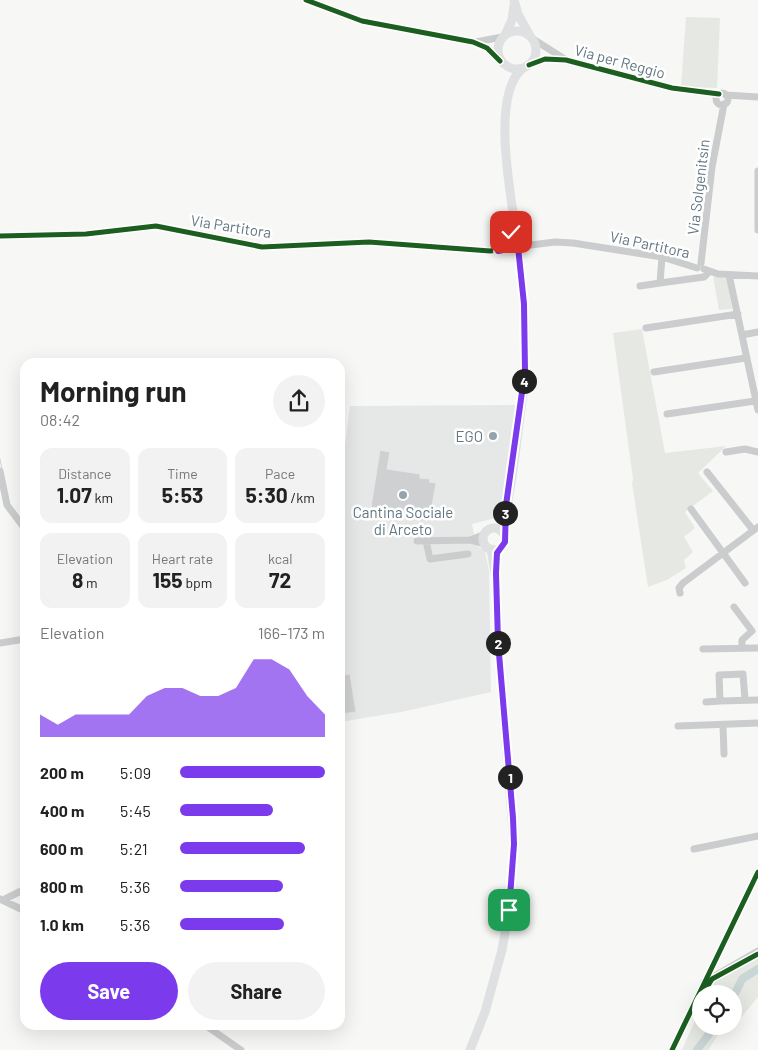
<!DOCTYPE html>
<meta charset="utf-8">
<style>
:root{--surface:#fff;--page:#f2f2f2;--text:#222;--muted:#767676;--accent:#7c3aed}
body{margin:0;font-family:Barlow,sans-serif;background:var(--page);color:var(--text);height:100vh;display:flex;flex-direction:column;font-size:19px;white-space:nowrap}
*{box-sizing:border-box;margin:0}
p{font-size:16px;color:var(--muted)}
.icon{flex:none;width:28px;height:28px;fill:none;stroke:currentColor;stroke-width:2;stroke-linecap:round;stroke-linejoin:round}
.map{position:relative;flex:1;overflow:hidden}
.panel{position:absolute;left:20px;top:358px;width:325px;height:672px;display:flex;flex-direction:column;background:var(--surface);border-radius:15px;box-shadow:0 5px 20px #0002}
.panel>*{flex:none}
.fabs{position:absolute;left:692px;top:985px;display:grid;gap:10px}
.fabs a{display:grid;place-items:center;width:50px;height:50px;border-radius:50%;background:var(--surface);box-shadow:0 5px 20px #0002;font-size:25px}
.pin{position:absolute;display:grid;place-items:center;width:42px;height:42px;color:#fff;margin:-21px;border-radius:10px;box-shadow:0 2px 8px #0006}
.km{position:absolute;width:25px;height:25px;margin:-12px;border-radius:50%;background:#222;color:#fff;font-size:14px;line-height:25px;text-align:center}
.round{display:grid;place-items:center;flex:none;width:52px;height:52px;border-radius:26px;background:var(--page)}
.overview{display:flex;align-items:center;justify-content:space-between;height:85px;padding:0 20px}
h1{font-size:28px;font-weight:700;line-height:38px}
.figures{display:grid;grid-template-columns:repeat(3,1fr);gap:8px;height:85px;padding:5px 20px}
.figures div{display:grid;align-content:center;border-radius:12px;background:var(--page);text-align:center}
.figures b{font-size:21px;font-weight:700}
.figures small{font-size:14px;font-weight:400}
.figures p{font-size:14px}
.chart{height:140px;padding:10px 20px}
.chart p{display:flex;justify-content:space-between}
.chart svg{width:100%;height:90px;margin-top:5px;fill:var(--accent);opacity:.7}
.action{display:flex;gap:10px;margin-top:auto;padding:10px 20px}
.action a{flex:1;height:58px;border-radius:30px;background:var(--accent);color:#fff;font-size:20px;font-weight:700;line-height:58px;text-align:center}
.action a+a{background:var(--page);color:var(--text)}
ul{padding:0 20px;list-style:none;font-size:16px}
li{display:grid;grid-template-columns:80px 60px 1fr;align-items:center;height:38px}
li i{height:12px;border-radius:6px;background:var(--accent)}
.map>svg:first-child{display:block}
</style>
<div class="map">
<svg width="758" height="1050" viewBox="0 0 758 1050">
<rect width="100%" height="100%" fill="#f7f7f6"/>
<!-- built -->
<path fill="#e6e8e7" d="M 522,405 L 505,506 L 499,517 L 472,524 L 476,545 L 485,551 L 489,571 L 491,692 L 401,712 L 340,722 L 340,484 L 350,406 Z"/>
<!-- green -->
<path fill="#e6e9e3" d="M 686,17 L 720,18 L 717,88 L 681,87 Z
M 713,276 L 727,279 L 732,309 L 719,310 Z
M 642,329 L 665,453 L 726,446 L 698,473 L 713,491 L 685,512 L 695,528 L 684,537 L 693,552 L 684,560 L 686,568 L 667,580 L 648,587 L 632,483 L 633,479 L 613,333 Z
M 758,958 L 758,997 L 734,1026 L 734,994 L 707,994 L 716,980 Z
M 701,1007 L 701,1026 L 724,1026 L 708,1050 L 682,1050 Z"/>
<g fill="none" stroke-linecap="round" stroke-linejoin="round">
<!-- stream -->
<path stroke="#cad5d6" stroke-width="1" d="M 0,459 L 2,470"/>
<!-- river -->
<path stroke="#cad5d6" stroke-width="8" d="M 734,996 L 742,979 L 758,969
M 697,1050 L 715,1026"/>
</g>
<!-- building -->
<path fill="#ced0d1" stroke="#e6e6e6" d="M 380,450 L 390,452 L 387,469 L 420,474 L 420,478 L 430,479 L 429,482 L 436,483 L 430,518 L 423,517 L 423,521 L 379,514 L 380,508 L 371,507 Z
M 340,658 L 342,658 L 345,675 L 350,674 L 356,712 L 340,714 Z"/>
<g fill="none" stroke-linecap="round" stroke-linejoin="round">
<!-- minor -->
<path stroke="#cbcccd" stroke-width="7" d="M 306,0 L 362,21 L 473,42 L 487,48 L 500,61
M 533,39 L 563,58
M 476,42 L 502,37
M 529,65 L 545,59 L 566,60 L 672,88 L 719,94
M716 99a6 6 0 1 1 12 0a6 6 0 1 1-12 0Z
M 726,95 L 758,97
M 758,171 L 758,230
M 0,236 L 86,234 L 156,226 L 262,247 L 369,242 L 490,251 L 518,247
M 523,246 L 555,242 L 573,243 L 662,257 L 697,268
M 701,263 L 712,167 L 724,104
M 704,269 L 718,274 L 758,276
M 729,275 L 758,410
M 660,283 L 704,277 L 709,272
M 640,286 L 660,283 L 662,257
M 646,328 L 738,314
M 742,335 L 758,332
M 654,372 L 746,358
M 667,414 L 755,401
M 726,452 L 745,449 L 758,452
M 0,471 L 7,505 L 25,529
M 707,472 L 753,530
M 691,509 L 745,583
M 483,535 L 470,540 L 484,544
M 417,541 L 470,540
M 426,541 L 430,559 L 468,554
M 680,593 L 679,588 L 683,583 L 758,527
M 734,607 L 752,631 L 742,640 L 742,648
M 0,643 L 25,639
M 703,649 L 758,648
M 745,700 L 743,674 L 719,675 L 720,701 L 758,700
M 706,702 L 720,701
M 723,725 L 724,754
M 678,726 L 758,723
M 694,849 L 758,836
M 0,899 L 25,911
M 3,900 L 25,889
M 704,982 L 758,951
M 205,1025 L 241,1050
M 672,1050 L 758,872"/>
<!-- major -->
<path stroke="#dfe0e1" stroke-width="9" d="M 514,0 L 518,14 L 530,36
M498 50a19 19 0 1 1 38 0a19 19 0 1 1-38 0Z
M 505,35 L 512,20 L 514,5
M483 539a11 11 0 1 1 22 0a11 11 0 1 1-22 0Z
M 505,534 C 504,514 509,497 512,477 C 516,450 519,422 523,394 C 528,345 524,296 518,246 C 513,206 489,97 522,69
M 470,1050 L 485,1012 L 502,950 L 509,910 L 514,844 L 498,642 L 496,579 L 491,549"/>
<!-- cycleway casing -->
<g stroke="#fff" stroke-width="8">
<path id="cycleway" d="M 306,0 L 362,21 L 473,42 L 487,48 L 500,61
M 529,65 L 545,59 L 566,60 L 672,88 L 719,94
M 0,236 L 86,234 L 156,226 L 262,247 L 369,242 L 490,251 L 518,247
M 706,989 L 712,979 L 758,954
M 672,1050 L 758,872"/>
</g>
<!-- cycleway -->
<use href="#cycleway" stroke="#1b5e20" stroke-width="5"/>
</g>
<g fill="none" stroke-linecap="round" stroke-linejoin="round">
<!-- route casing -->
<g stroke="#fff" stroke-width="10">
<path id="route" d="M 509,910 L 514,844 L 513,818 L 498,642 L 496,573 L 497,553 L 505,542 L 506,505 L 525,371 L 524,304 L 518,247 L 498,251 L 511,232"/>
</g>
<!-- route -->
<use href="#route" stroke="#7c3aed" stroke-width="6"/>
</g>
<!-- markers -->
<g fill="#96a3ab" stroke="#fff" stroke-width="2">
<circle cx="493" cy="436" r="5"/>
<circle cx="403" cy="495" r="5"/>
</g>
<g text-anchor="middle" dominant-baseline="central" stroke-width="5" stroke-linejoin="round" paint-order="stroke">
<!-- street labels -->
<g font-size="15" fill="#617682" stroke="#fff">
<text transform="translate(620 61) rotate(15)">Via per Reggio</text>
<text transform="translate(698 187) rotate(-83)">Via Solgenitsin</text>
<text transform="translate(231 226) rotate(9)">Via Partitora</text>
<text transform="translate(650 244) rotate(12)">Via Partitora</text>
</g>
<!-- poi labels -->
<g font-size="15" fill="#617682" stroke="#fff" text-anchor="end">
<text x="483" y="436">EGO</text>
<text x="403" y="512" text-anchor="middle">Cantina Sociale<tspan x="403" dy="17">di Arceto</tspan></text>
</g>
</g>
</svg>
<div class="fabs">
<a><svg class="icon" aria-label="locate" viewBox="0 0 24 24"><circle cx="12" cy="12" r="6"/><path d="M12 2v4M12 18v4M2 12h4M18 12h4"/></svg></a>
</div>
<div class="pin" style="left:509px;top:910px;background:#1e9e55"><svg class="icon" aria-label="arrive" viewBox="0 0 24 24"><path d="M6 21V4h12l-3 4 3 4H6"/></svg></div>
<div class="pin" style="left:511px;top:232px;background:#d93025"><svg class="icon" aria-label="check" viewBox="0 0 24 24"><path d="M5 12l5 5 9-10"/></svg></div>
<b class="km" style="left:510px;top:777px">1</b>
<b class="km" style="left:498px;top:643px">2</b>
<b class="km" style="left:505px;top:513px">3</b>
<b class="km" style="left:524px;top:381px">4</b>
<section class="panel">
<div class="overview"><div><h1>Morning run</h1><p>08:42</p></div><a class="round"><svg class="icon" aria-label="share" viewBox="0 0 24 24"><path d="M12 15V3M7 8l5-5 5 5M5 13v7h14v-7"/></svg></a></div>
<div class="figures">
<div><p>Distance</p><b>1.07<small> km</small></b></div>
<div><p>Time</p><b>5:53</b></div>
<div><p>Pace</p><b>5:30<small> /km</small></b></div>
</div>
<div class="figures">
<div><p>Elevation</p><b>8<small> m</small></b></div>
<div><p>Heart rate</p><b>155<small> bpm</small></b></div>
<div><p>kcal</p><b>72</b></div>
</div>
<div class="chart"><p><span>Elevation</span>166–173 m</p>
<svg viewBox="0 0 160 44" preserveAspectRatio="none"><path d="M0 44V33L10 38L20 33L30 33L40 33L50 33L60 24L70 20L80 20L90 24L100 24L110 20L120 6L130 6L140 11L150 24L160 33V44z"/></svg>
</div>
<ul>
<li><b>200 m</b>5:09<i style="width:100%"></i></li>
<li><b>400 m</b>5:45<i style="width:64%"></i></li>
<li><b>600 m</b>5:21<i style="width:86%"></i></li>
<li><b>800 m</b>5:36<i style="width:71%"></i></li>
<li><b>1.0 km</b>5:36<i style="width:72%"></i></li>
</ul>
<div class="action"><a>Save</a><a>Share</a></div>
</section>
</div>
